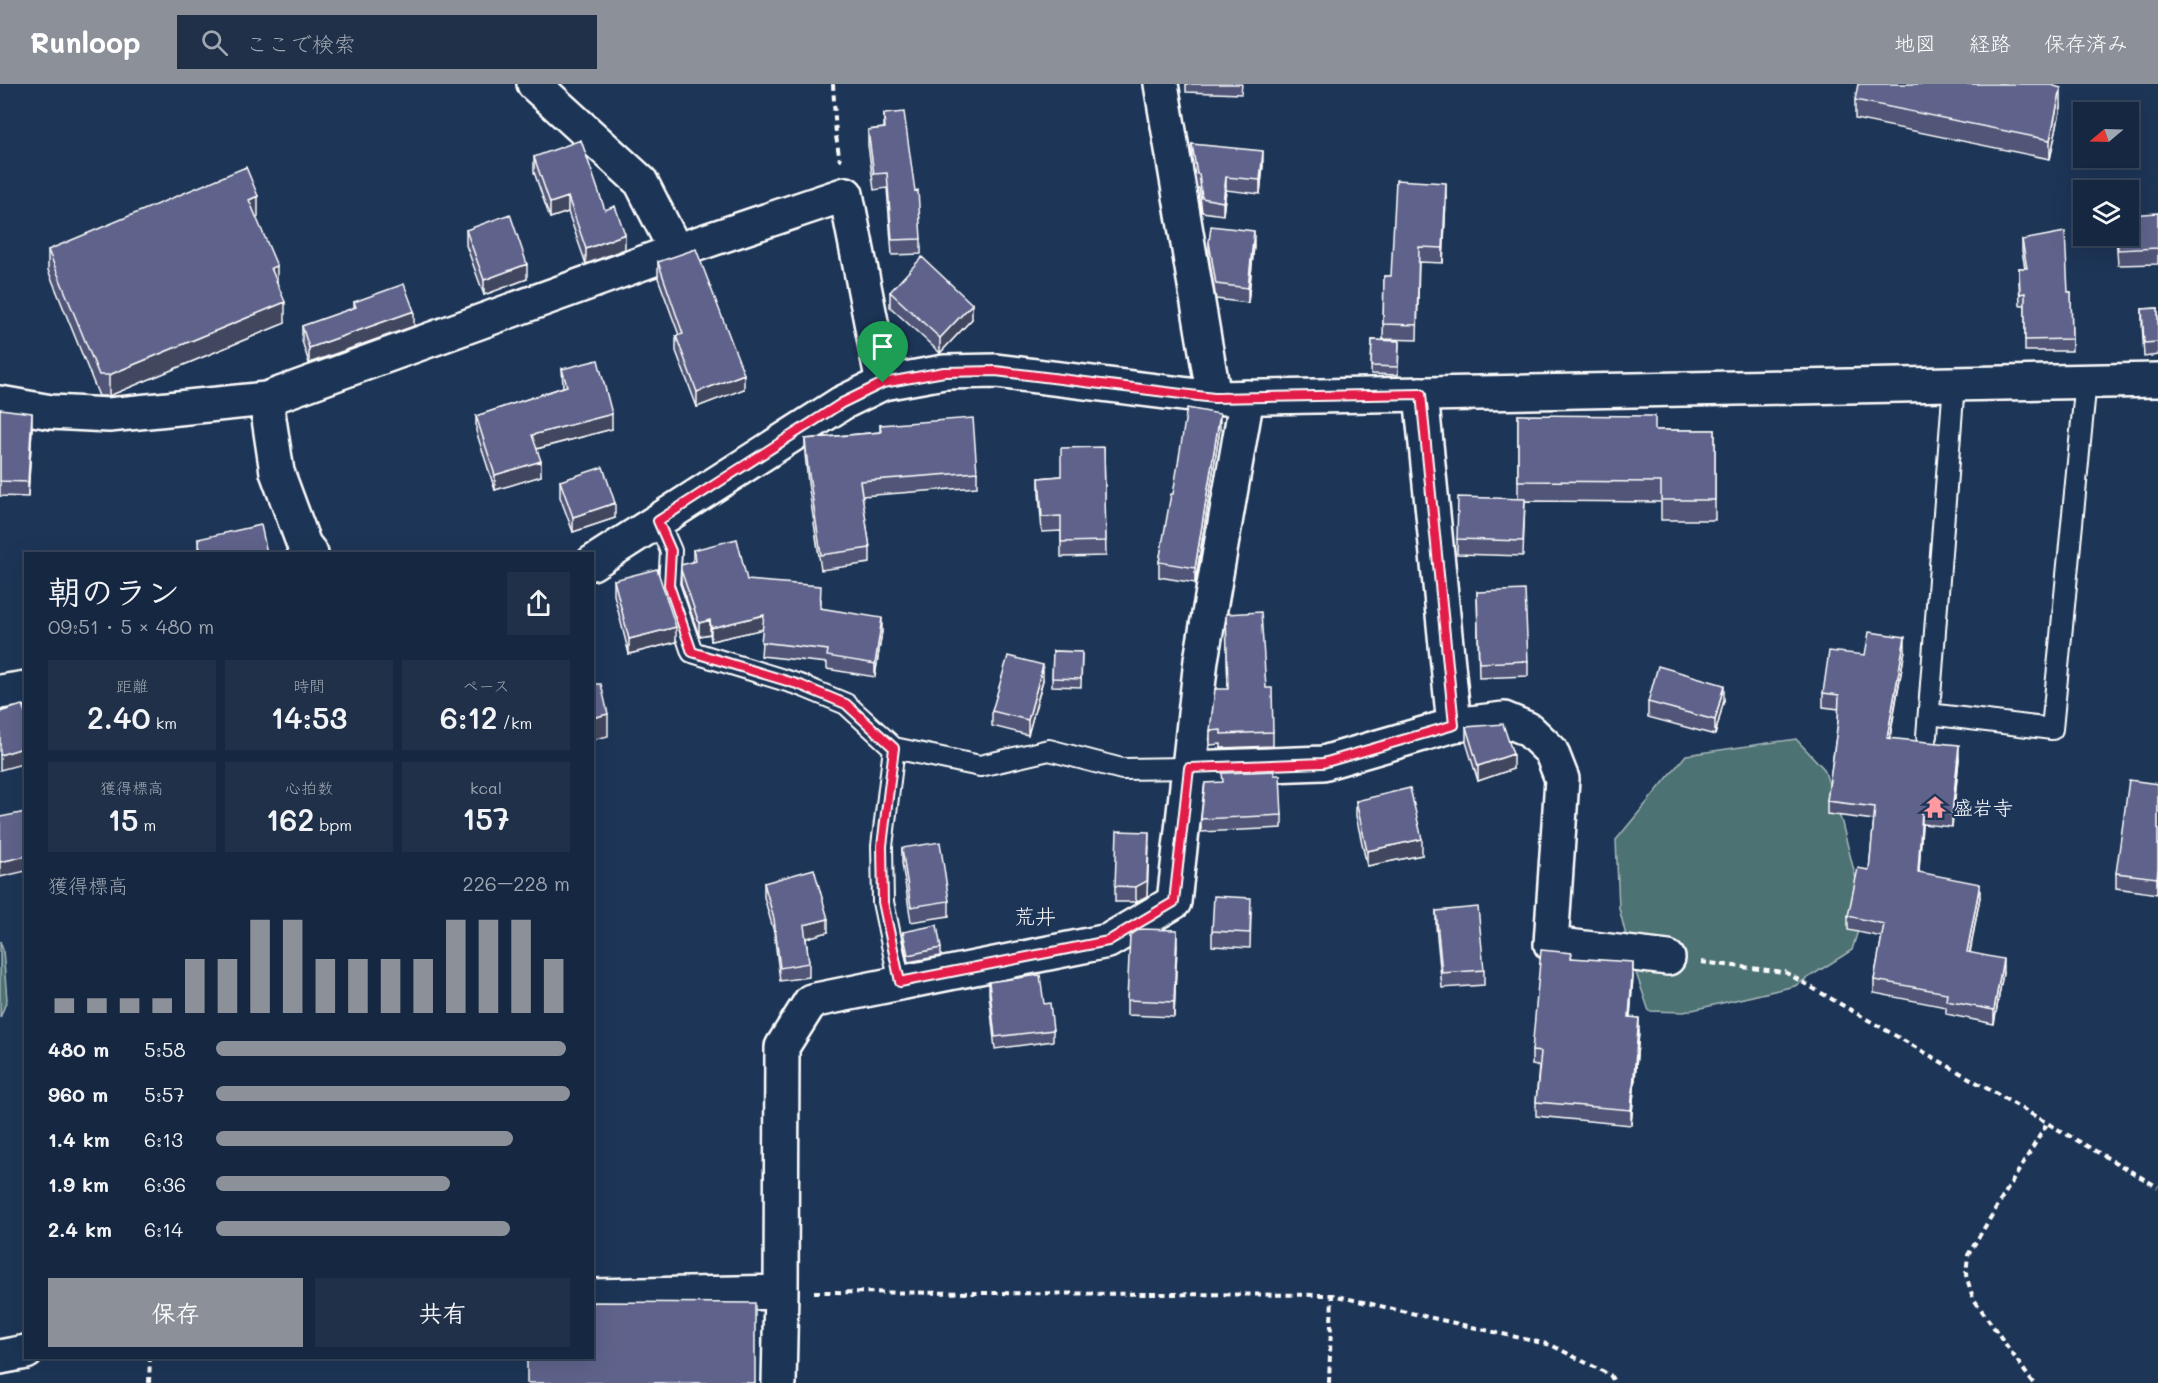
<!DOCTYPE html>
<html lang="ja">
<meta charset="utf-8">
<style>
:root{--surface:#162841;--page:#1f3048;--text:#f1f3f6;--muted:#9ea6b1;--line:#35445a;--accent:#8c9099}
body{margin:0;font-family:Mali,"Klee One",sans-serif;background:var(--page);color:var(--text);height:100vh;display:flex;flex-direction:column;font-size:22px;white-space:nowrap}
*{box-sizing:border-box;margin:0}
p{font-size:20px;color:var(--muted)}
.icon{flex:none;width:33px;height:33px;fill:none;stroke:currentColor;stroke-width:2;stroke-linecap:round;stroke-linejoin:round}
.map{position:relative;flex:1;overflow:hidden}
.drawer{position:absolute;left:24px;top:468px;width:570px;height:807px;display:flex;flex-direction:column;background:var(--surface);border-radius:0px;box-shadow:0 6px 24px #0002,0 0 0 2px var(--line)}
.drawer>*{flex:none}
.needle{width:39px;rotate:251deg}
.fabs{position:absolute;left:2073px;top:18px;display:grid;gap:12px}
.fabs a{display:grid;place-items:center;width:66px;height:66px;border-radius:0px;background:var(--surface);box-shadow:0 6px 24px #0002,0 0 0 2px var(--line);font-size:30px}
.pin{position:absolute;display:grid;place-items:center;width:51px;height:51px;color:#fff;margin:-62px -26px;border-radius:50% 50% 50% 0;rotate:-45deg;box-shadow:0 0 6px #0007}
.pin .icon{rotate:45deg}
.round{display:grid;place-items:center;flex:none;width:63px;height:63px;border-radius:0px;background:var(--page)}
.headline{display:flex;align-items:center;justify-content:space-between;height:102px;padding:0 24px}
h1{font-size:33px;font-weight:600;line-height:45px}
.metrics{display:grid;grid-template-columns:repeat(3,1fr);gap:9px;height:102px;padding:6px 24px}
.metrics div{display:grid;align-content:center;border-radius:0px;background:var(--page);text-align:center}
.metrics b{font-size:30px;font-weight:600}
.metrics small{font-size:16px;font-weight:400}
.metrics p{font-size:16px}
.chart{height:168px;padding:12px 24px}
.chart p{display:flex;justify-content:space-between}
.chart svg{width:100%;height:108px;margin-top:6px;stroke:var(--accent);stroke-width:6}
.cta{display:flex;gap:12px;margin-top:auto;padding:12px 24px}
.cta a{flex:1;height:69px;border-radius:0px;background:var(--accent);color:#fff;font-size:24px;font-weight:600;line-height:69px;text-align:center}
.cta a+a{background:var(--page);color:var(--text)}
ul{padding:0 24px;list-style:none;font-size:20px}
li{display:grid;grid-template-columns:96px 72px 1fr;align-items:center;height:45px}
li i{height:15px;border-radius:8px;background:var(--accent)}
header{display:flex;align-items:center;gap:36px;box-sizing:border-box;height:84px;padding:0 30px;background:var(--accent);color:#fff}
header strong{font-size:28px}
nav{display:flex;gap:33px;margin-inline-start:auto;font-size:21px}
.search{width:420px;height:54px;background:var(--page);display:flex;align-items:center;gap:15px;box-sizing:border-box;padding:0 21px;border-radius:0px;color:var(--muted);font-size:22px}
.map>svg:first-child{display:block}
</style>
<header>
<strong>Runloop</strong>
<div class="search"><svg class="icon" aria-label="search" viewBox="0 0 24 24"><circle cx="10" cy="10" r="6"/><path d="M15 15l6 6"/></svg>ここで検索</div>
<nav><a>地図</a><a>経路</a><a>保存済み</a></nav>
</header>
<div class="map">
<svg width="2158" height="1299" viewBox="0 0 2158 1299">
<rect width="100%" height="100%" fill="#1d3557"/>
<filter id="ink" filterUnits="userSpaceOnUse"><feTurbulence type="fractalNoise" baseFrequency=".0167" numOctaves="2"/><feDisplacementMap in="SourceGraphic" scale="12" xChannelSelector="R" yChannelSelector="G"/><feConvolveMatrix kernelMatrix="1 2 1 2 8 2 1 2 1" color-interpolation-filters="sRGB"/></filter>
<g filter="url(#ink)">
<!-- green -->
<path fill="#4e7273" stroke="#a6b8b9" stroke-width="1.5" d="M 1796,655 L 1824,685 L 1842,739 L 1864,827 L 1852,866 L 1795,902 L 1684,928 L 1649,927 L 1633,880 L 1619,824 L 1616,756 L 1686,671 Z
M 0,857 L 3,866 L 7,916 L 0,934 Z"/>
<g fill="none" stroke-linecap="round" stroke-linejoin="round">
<!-- lane casing -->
<g stroke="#fff" stroke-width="24">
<path id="lane" d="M 658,437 L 671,467 L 669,501 L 692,568 L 800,601 L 846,620 L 894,664 L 882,762 L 883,818 L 900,899
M 1929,630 L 2052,645 L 2086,296
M 1927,652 L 1954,299
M 894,664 L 980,682 L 1049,666 L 1122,685 L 1189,684"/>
</g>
<!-- street casing -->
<g stroke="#fff" stroke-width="38">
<path id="street" d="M 534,0 L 641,98 L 676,167
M 1161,0 L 1214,314
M 1421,310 L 1454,641
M 266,315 L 277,388 L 304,461 L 311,470
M 0,319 L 51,328 L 109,331 L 266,315 L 676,167 L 846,110 L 883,299
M 1189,684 L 1323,679 L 1454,641 L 1504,635 L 1528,645 L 1551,667 L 1562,695 L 1551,860 L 1668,874
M 592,1212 L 781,1208
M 0,1273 L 26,1268
M 779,1299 L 781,1208 L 782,963 L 811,917 L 1108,857 L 1174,818 L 1201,576 L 1247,313"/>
</g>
<!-- secondary casing -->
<g stroke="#fff" stroke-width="38">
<path id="secondary" d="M 592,479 L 842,319 L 883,299 L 944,288 L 996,287 L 1214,314 L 2158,296
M 0,608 L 26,604"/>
</g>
<!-- path -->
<path stroke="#fff" stroke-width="4" stroke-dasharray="6 4.5" stroke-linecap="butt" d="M 833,0 L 836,52 L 840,77
M 1701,878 L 1785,888 L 2158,1103
M 814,1208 L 1332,1211 L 1551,1261 L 1610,1291 L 1615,1299
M 149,1299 L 150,1274
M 1329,1299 L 1332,1211
M 2033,1299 L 1973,1214 L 1966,1191 L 1968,1171 L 2048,1038"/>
<!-- lane -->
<use href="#lane" stroke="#1d3557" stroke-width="20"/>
<!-- street -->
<use href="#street" stroke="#1d3557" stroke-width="33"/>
<!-- secondary -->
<use href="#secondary" stroke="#1d3557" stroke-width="33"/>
</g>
<!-- wall -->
<path fill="#515678" stroke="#fff" stroke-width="1.5" d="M 1186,0 L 1242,0 L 1241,10 L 1186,8 Z
M 2057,3 L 2061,23 L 2050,75 L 1855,35 L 1855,16 Z
M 884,30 L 921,155 L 921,170 L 892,171 L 887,104 L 874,106 L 868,61 L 868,46 L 884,44 Z
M 1192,60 L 1263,81 L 1260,110 L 1226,106 L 1223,131 L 1202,128 L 1199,104 L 1197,104 L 1192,74 Z
M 534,73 L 605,126 L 625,165 L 586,180 L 568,128 L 550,134 L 534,88 Z
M 1446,114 L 1443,179 L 1419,178 L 1417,256 L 1383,255 L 1384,192 L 1391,192 Z
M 2158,129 L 2158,180 L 2118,181 L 2116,152 L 2128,152 Z
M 258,133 L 256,134 L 277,199 L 285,239 L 109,312 L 99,312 L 48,186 L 48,166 Z
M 466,146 L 527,195 L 484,211 L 466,161 Z
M 2022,156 L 2068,208 L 2071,208 L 2072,267 L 2025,267 L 2025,221 L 2020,221 L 2019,196 L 2019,184 L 2025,184 L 2022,167 Z
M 1209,158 L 1254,162 L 1248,219 L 1216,215 L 1209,173 Z
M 658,178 L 744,305 L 697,323 L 676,267 L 676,252 L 679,251 L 658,194 Z
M 890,208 L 972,235 L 940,269 L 890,223 Z
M 354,218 L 414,242 L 309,279 L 302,257 L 302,242 L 354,224 Z
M 2158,224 L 2158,271 L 2144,273 L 2142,239 L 2142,225 Z
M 1372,256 L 1399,257 L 1398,291 L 1371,290 Z
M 562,285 L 612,345 L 537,365 L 541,392 L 495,406 L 476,347 L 476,332 L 563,303 Z
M 0,325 L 32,344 L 28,413 L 0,412 Z
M 1518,331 L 1655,346 L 1715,346 L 1715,436 L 1661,436 L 1661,418 L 1525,417 L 1523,472 L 1457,470 L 1457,455 L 1518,415 Z
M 880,341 L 977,388 L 977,403 L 862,412 L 870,464 L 870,479 L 821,486 L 808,399 L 805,370 L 805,355 L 880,348 Z
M 1220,345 L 1195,499 L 1159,493 L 1159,478 L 1173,410 Z
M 1104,363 L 1106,472 L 1061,473 L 1061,447 L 1042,448 L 1039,409 L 1039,394 L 1061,392 Z
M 560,397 L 615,434 L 573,448 L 560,413 Z
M 198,455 L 267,470 L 198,470 Z
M 693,466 L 747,496 L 821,515 L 821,524 L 882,547 L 875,593 L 827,585 L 827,579 L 761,572 L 763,545 L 711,557 L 710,550 L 699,552 L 681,499 L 681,481 L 693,478 Z
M 614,496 L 676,558 L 629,570 L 614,511 Z
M 1477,508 L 1528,577 L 1528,592 L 1479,594 Z
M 1226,530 L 1266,604 L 1273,648 L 1273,662 L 1221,664 L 1221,660 L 1210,661 L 1210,647 L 1228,605 Z
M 1905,566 L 1890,654 L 1959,675 L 1952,743 L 1922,740 L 1919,788 L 1980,813 L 1970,869 L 2003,889 L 1994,940 L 1946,930 L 1946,923 L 1874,909 L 1874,896 L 1882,853 L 1848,846 L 1848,832 L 1869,786 L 1874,736 L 1827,730 L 1827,717 L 1838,638 L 1839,625 L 1823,623 L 1823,609 L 1865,571 Z
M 1053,567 L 1082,568 L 1081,603 L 1052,602 Z
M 1043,596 L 1028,651 L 992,642 L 992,627 Z
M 1724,616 L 1715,651 L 1648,633 L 1648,618 Z
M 1466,643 L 1513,685 L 1478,697 L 1466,658 Z
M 1274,691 L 1282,731 L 1282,744 L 1201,748 L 1201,735 Z
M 2158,700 L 2158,799 L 2157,810 L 2116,804 L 2116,789 Z
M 1356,717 L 1422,771 L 1367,782 L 1356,732 Z
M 1149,763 L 1147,812 L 1136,818 L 1115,818 L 1115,802 Z
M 902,764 L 949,817 L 949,832 L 911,838 L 902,779 Z
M 764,799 L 828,848 L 806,854 L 809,879 L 809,893 L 780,897 L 774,848 L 764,813 Z
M 1436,827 L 1484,886 L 1484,901 L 1442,904 L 1436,842 Z
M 1251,829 L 1250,864 L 1212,862 L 1212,847 Z
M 903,848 L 941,864 L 941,872 L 908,878 L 903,855 Z
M 1177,861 L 1174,933 L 1127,931 L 1127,916 Z
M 1572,874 L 1633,892 L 1630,933 L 1639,948 L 1631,1041 L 1536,1032 L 1536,1018 L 1539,982 L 1532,981 L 1532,967 Z
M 989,898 L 1044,920 L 1053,946 L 1053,957 L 995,965 L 989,910 Z"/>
<!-- shaded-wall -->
<path fill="#424661" stroke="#fff" stroke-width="1.5" d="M 2061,4 L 2061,23 L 2050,75 L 2050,56 Z
M 1263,67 L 1263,81 L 1260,110 L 1260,96 Z
M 1226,93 L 1226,106 L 1223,131 L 1223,118 Z
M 1446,99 L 1446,114 L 1443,179 L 1443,164 Z
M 258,112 L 258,133 L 249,137 L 249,116 Z
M 568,113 L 568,128 L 550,134 L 550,119 Z
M 1254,147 L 1254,162 L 1248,219 L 1248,204 Z
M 625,150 L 625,165 L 586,180 L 586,165 Z
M 527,180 L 527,195 L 484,211 L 484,196 Z
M 277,182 L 277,202 L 271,184 Z
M 285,218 L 285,239 L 109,312 L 109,291 Z
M 972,220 L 972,235 L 940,269 L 940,254 Z
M 414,227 L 414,242 L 309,279 L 309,264 Z
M 744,290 L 744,305 L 697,323 L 697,308 Z
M 32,329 L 32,344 L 28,413 L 28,398 Z
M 612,330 L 612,345 L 532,366 L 532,351 Z
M 1220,330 L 1220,345 L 1195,499 L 1195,484 Z
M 541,377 L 541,392 L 495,406 L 495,391 Z
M 615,419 L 615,434 L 573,448 L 573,433 Z
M 764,531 L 764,545 L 711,557 L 711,544 Z
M 882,534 L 882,547 L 875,593 L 875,580 Z
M 710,536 L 710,550 L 699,552 L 699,539 Z
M 676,543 L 676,558 L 629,570 L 629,555 Z
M 1905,553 L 1905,566 L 1887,667 L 1887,654 Z
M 1043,581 L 1043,596 L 1028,651 L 1028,636 Z
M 1724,601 L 1724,616 L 1715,651 L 1715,636 Z
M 608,630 L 608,652 L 592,656 L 592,634 Z
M 1959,661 L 1959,675 L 1952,743 L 1952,730 Z
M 26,663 L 26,679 L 0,686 L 0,671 Z
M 1513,670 L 1513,685 L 1478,697 L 1478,682 Z
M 1922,727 L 1922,740 L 1918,801 L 1918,788 Z
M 1149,748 L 1147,812 L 1136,818 L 1136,803 Z
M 1422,755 L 1422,771 L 1367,782 L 1367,767 Z
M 26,772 L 26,787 L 0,793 L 0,778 Z
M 2158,784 L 2158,799 L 2157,810 L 2157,794 Z
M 1980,800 L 1980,813 L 1967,882 L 1967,868 Z
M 828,835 L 828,848 L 804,855 L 804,841 Z
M 1177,846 L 1177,861 L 1174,933 L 1174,918 Z
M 2003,875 L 2003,889 L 1994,940 L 1994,926 Z
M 1633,878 L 1633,892 L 1629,947 L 1629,933 Z
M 1639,934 L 1639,948 L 1631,1041 L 1631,1026 Z"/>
<!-- building -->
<path fill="#5e648b" stroke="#fff" stroke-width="1.5" d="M 1858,0 L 2054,0 L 2054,2 L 2061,4 L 2050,56 L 1855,16 Z
M 904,28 L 915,107 L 918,106 L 921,155 L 892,156 L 887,89 L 874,90 L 868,46 L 885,44 L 884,30 Z
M 581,56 L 605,126 L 615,122 L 625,150 L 586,165 L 568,113 L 550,119 L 534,73 Z
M 1192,60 L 1263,67 L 1260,96 L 1226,93 L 1223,118 L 1202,114 L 1199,90 L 1197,90 Z
M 246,83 L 258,112 L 249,116 L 277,182 L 271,184 L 285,218 L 109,291 L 99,291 L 48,166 Z
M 1396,96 L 1446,99 L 1443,164 L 1419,163 L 1417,241 L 1383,240 L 1384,192 L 1391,192 Z
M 2158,129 L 2158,164 L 2118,166 L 2117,152 L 2128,152 L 2128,131 Z
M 510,130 L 527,180 L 484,196 L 466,146 Z
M 1211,142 L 1254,147 L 1248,204 L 1216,200 L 1209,158 Z
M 2065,148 L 2068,208 L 2071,208 L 2072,255 L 2025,256 L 2025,209 L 2020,210 L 2019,184 L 2027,184 L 2022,156 Z
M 696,165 L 744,290 L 697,308 L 676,252 L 683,250 L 658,178 Z
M 922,173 L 972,220 L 940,254 L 890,208 Z
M 404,200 L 414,227 L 309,264 L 302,242 L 356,223 L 354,218 Z
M 2158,224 L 2158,258 L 2144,259 L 2142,225 Z
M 1372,256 L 1399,257 L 1398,283 L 1371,282 Z
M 598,276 L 612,330 L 532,351 L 541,377 L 495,391 L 476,332 L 567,302 L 562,285 Z
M 1187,324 L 1220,330 L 1195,484 L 1159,478 L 1171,410 L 1173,410 Z
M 0,325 L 32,329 L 28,398 L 0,397 Z
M 1518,331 L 1655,332 L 1655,346 L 1715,346 L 1715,416 L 1661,416 L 1661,398 L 1518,397 Z
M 973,334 L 977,388 L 860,397 L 870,464 L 821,471 L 808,384 L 805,355 L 881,348 L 880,341 Z
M 1104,363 L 1106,457 L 1061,458 L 1061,432 L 1042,433 L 1039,394 L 1061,392 L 1061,364 Z
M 603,383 L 615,419 L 573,433 L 560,397 Z
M 1458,413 L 1525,415 L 1523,457 L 1457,455 Z
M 261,441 L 267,469 L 201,470 L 198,455 Z
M 737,455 L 747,496 L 821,502 L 820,524 L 882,534 L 875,580 L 827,572 L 828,566 L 761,558 L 764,531 L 711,544 L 710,536 L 699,539 L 681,486 L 681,481 L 696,477 L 693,466 Z
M 657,485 L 676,543 L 629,555 L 614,496 Z
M 1525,506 L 1528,577 L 1479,579 L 1477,508 Z
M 1261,528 L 1266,604 L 1272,604 L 1273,648 L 1221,650 L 1221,646 L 1210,647 L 1215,605 L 1228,605 L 1226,530 Z
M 1869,548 L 1905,553 L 1887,654 L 1959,661 L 1952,730 L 1922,727 L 1918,788 L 1980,800 L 1967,868 L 2003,875 L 1994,926 L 1946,917 L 1947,909 L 1874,896 L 1884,840 L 1848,832 L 1858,784 L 1869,786 L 1875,723 L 1827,717 L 1838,638 L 1839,611 L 1823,609 L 1829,567 L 1865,571 Z
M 1053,567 L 1082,568 L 1081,595 L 1052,594 Z
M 1008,572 L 1043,581 L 1028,636 L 992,627 Z
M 1658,582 L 1724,601 L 1715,636 L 1648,618 Z
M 592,600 L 601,600 L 608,630 L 592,634 Z
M 22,621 L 26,631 L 26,663 L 0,671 L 0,628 Z
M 1503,640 L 1513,670 L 1478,682 L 1466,643 Z
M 1274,687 L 1274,691 L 1280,691 L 1282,731 L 1201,735 L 1205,699 L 1223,698 L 1222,689 Z
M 2129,696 L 2158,700 L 2158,784 L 2157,794 L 2116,789 Z
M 1410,704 L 1422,755 L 1367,767 L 1356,717 Z
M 26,728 L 26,772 L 0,778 L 0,733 Z
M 1117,747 L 1149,748 L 1147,797 L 1136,803 L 1115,802 Z
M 940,758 L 949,817 L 911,823 L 902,764 Z
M 814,785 L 828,835 L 804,841 L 809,879 L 780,884 L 774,835 L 764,799 Z
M 1214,812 L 1251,814 L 1250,849 L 1212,847 Z
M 1478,823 L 1484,886 L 1442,889 L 1436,827 Z
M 937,841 L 941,864 L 908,871 L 903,848 Z
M 1140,845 L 1177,846 L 1174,918 L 1127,916 L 1130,851 Z
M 1541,866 L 1572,869 L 1571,874 L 1633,878 L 1629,933 L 1639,934 L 1631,1026 L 1536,1018 L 1541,968 L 1532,967 Z
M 1040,891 L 1044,920 L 1050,919 L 1053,946 L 995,953 L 989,898 Z
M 592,1218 L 755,1219 L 755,1299 L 527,1299 L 527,1274 L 592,1274 Z"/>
</g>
<g fill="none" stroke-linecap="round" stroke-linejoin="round" filter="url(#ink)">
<!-- route casing -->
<g stroke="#fff" stroke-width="12">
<path id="route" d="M 996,287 L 1214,314 L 1421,310 L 1454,641 L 1323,679 L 1189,684 L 1174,818 L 1108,857 L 900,898 L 883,818 L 882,762 L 894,664 L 846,620 L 800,601 L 692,568 L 669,501 L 671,467 L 658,437 L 842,319 L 883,299 L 944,288 Z"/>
</g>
<!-- route -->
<use href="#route" stroke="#e11d48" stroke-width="8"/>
</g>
<!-- icons -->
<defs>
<g id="temple-bare" transform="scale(1.8)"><path d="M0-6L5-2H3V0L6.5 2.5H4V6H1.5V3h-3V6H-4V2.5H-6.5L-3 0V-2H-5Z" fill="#ff9aa2" stroke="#1d3557" stroke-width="2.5" paint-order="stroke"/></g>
</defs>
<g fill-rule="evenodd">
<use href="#temple-bare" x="1935" y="723"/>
</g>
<g text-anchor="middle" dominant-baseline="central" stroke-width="5" stroke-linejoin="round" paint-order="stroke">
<!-- poi labels -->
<g font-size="20" fill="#fff" stroke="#1d3557" text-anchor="start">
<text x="1953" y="723">盛岩寺</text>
</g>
<!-- neighbourhood labels -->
<g font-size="21" fill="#fff" stroke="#1d3557">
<text x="1035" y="831">荒井</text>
</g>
</g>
</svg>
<div class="fabs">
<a><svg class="needle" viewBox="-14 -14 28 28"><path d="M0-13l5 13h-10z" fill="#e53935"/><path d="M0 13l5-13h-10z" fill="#9ea6b1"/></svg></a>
<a><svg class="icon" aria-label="layers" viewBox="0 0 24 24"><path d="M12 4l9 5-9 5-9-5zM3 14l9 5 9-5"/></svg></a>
</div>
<div class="pin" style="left:883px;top:299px;background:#1e9e55"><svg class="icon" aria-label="arrive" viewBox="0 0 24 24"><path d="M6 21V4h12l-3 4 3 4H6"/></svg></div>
<section class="drawer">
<div class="headline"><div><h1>朝のラン</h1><p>09:51 · 5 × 480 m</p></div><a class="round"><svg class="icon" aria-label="share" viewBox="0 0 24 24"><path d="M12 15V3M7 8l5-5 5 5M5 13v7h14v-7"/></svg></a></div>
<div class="metrics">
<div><p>距離</p><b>2.40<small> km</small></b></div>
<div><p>時間</p><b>14:53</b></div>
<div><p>ペース</p><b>6:12<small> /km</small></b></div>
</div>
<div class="metrics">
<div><p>獲得標高</p><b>15<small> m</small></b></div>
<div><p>心拍数</p><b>162<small> bpm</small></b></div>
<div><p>kcal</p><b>157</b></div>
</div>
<div class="chart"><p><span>獲得標高</span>226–228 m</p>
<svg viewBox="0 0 160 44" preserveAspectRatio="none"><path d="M5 44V38M15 44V38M25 44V38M35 44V38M45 44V22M55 44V22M65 44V6M75 44V6M85 44V22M95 44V22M105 44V22M115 44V22M125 44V6M135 44V6M145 44V6M155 44V22"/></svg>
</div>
<ul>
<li><b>480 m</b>5:58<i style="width:99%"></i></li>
<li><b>960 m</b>5:57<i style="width:100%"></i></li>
<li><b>1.4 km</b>6:13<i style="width:84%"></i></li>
<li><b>1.9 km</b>6:36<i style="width:66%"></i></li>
<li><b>2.4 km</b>6:14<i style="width:83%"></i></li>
</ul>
<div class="cta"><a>保存</a><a>共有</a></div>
</section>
</div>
